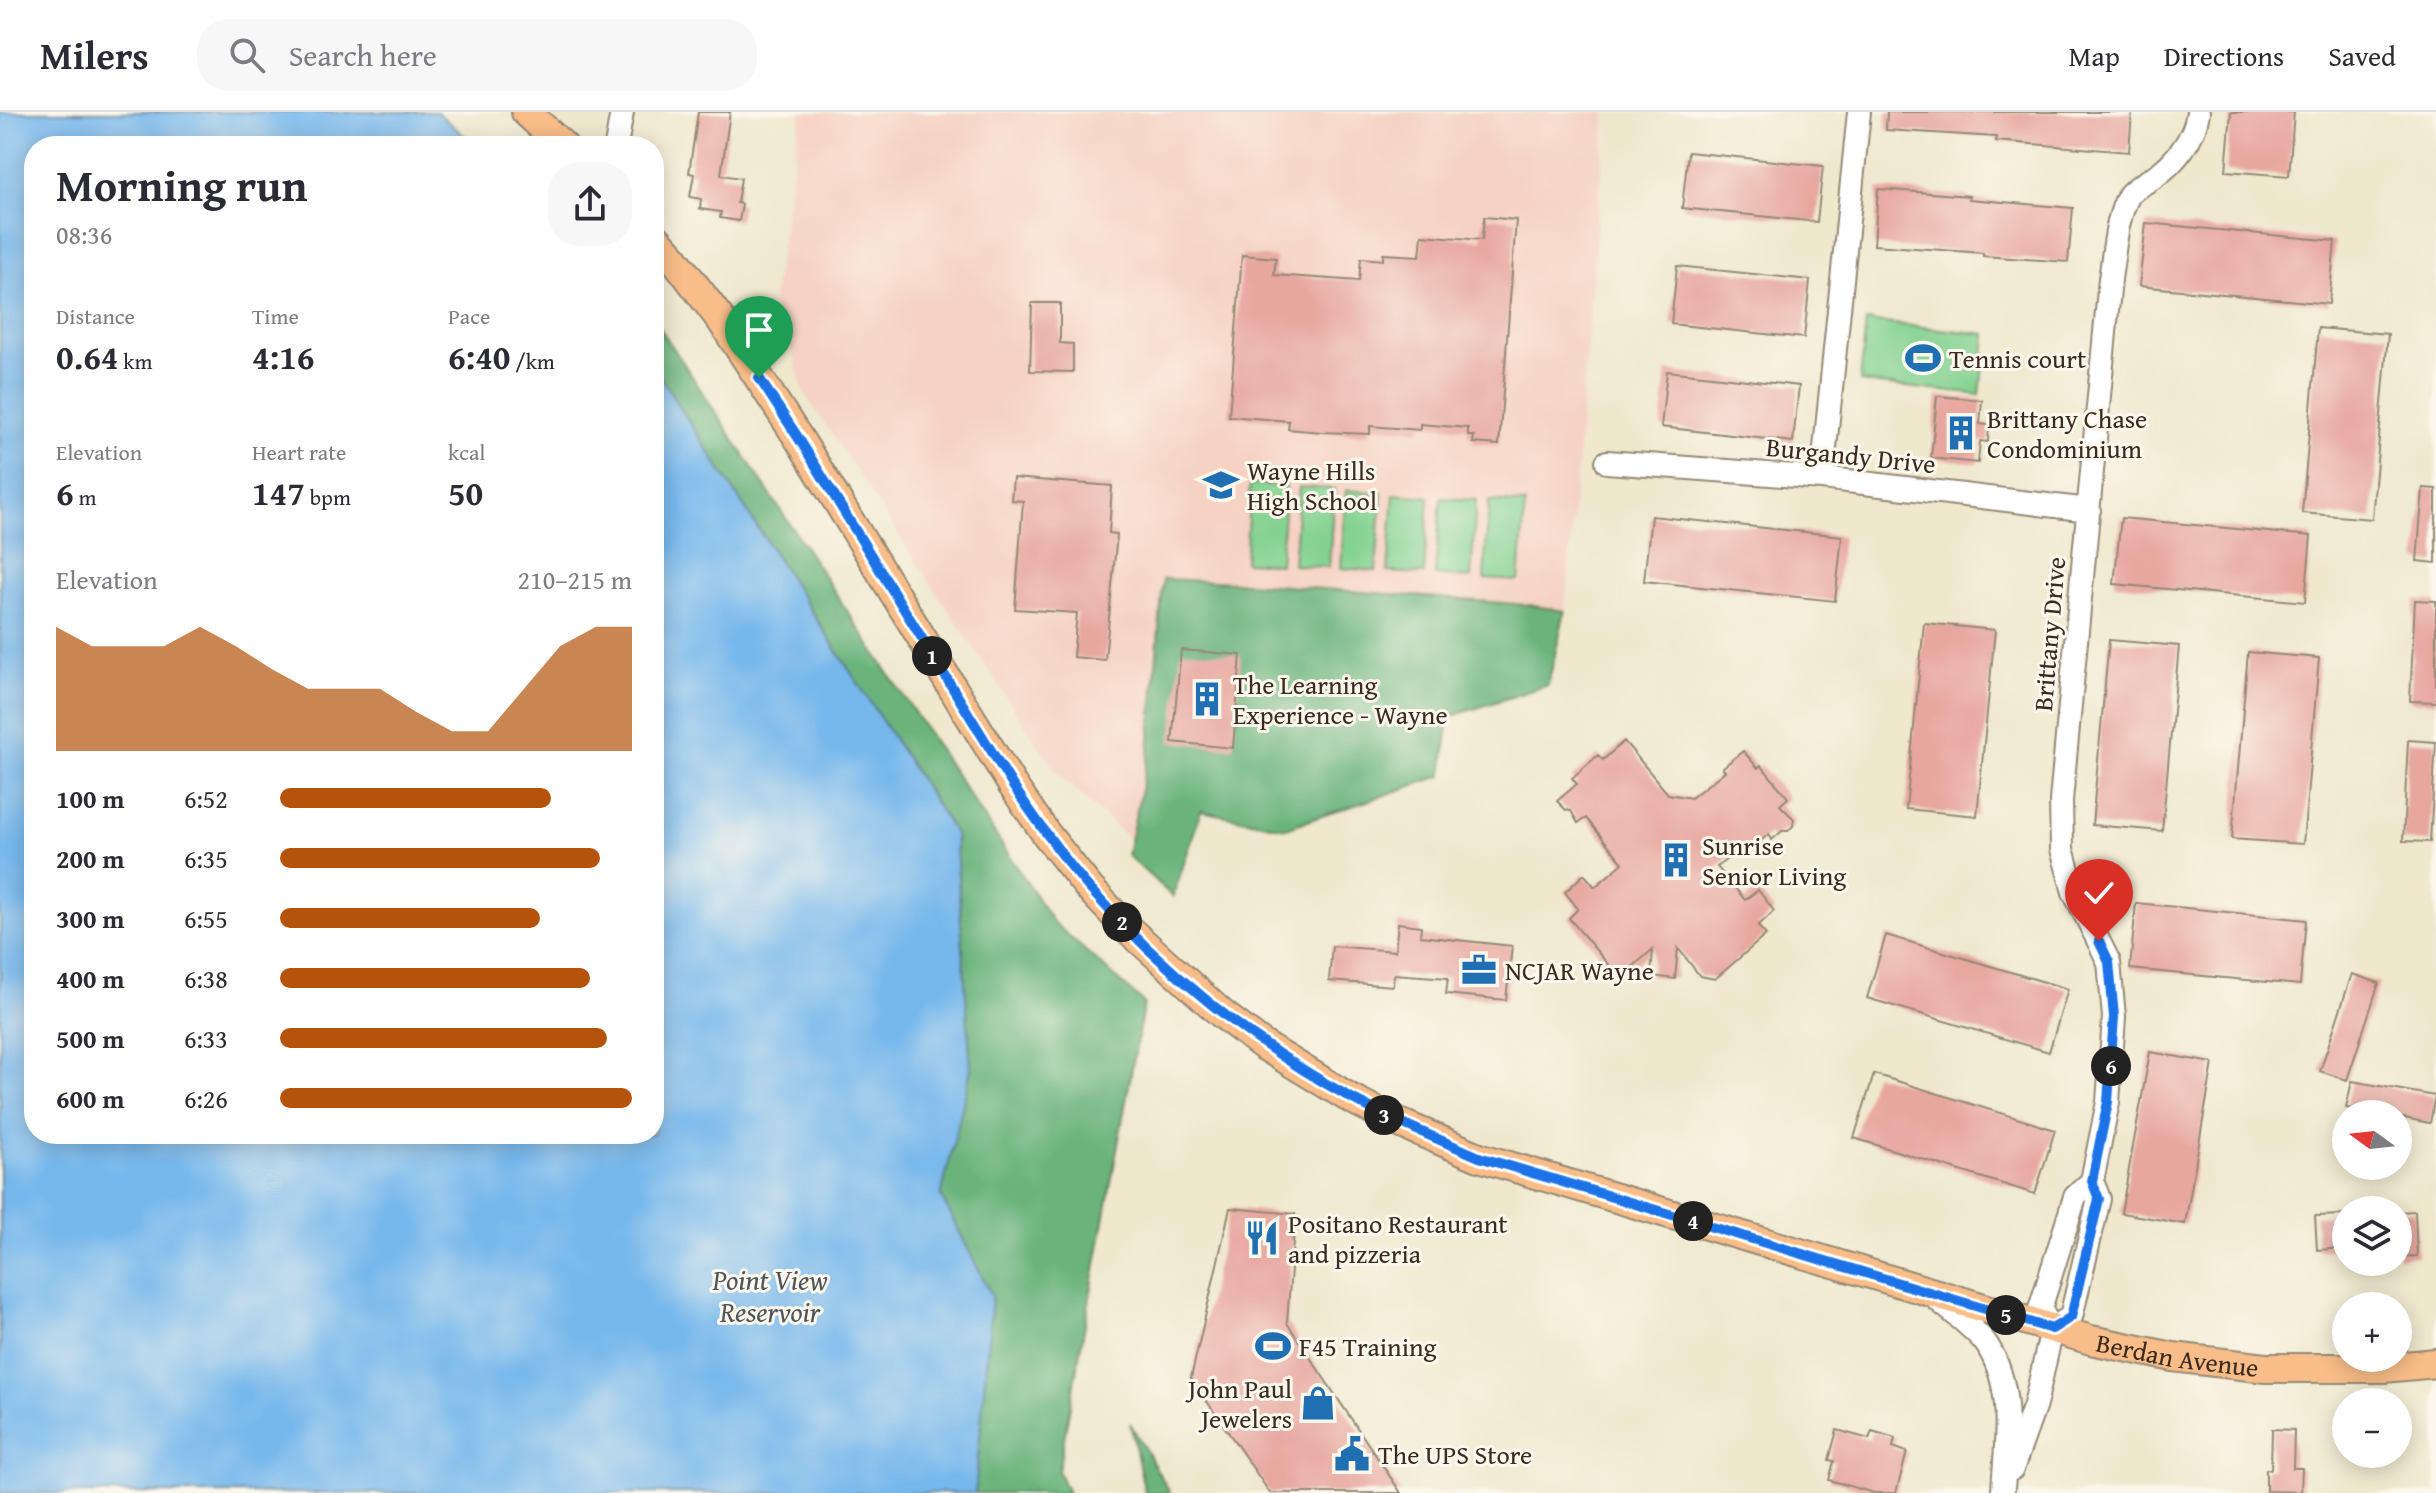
<!DOCTYPE html>
<meta charset="utf-8">
<style>
:root{--surface:#fff;--page:#f7f7f7;--text:#2b2b33;--muted:#7c7c81;--line:#e1e1e2;--accent:#b45309}
body{margin:0;font-family:"Gentium Book Plus",serif;background:var(--page);color:var(--text);height:100vh;display:flex;flex-direction:column;font-size:30px;white-space:nowrap}
*{box-sizing:border-box;margin:0}
p{font-size:26px;color:var(--muted)}
.icon{flex:none;width:44px;height:44px;fill:none;stroke:currentColor;stroke-width:2;stroke-linecap:round;stroke-linejoin:round}
.map{position:relative;flex:1;overflow:hidden}
.details{position:absolute;left:24px;top:24px;width:640px;height:1008px;display:flex;flex-direction:column;background:var(--surface);border-radius:32px;box-shadow:0 4px 20px #0003}
.details>*{flex:none}
.needle{width:52px;rotate:285deg}
.fabs{position:absolute;left:2332px;top:988px;display:grid;gap:16px}
.fabs a{display:grid;place-items:center;width:80px;height:80px;border-radius:50%;background:var(--surface);box-shadow:0 4px 20px #0003;font-size:40px}
.pin{position:absolute;display:grid;place-items:center;width:68px;height:68px;color:#fff;margin:-82px -34px;border-radius:50% 50% 50% 0;rotate:-45deg;box-shadow:0 0 8px #0007}
.pin .icon{rotate:45deg}
.km{position:absolute;width:40px;height:40px;margin:-20px;border-radius:50%;background:#222;color:#fff;font-size:22px;line-height:40px;text-align:center}
.round{display:grid;place-items:center;flex:none;width:84px;height:84px;border-radius:32px;background:var(--page)}
.headline{display:flex;align-items:center;justify-content:space-between;height:136px;padding:0 32px}
h1{font-size:44px;font-weight:600;line-height:60px}
.stats{display:grid;grid-template-columns:repeat(3,1fr);gap:12px;height:136px;padding:8px 32px}
.stats div{display:grid;align-content:center}
.stats b{font-size:34px;font-weight:600}
.stats small{font-size:22px;font-weight:400}
.stats p{font-size:22px}
.chart{height:224px;padding:16px 32px}
.chart p{display:flex;justify-content:space-between}
.chart svg{width:100%;height:144px;margin-top:8px;fill:var(--accent);opacity:.7}
ul{padding:0 32px;list-style:none;font-size:26px}
li{display:grid;grid-template-columns:128px 96px 1fr;align-items:center;height:60px}
li i{height:20px;border-radius:10px;background:var(--accent)}
header{display:flex;align-items:center;gap:48px;box-sizing:border-box;height:112px;padding:0 40px;background:var(--surface);border-bottom:2px solid var(--line)}
header strong{font-size:38px}
nav{display:flex;gap:44px;margin-inline-start:auto;font-size:28px}
.search{width:560px;height:72px;background:var(--page);display:flex;align-items:center;gap:20px;box-sizing:border-box;padding:0 28px;border-radius:32px;color:var(--muted);font-size:30px}
.map>svg:first-child{display:block}
</style>
<header>
<strong>Milers</strong>
<div class="search"><svg class="icon" aria-label="search" viewBox="0 0 24 24"><circle cx="10" cy="10" r="6"/><path d="M15 15l6 6"/></svg>Search here</div>
<nav><a>Map</a><a>Directions</a><a>Saved</a></nav>
</header>
<div class="map">
<svg width="2436" height="1381" viewBox="0 0 2436 1381">
<rect width="100%" height="100%" fill="#fbf7ec"/>
<filter id="ink" filterUnits="userSpaceOnUse"><feTurbulence type="fractalNoise" baseFrequency=".0125" numOctaves="2"/><feDisplacementMap in="SourceGraphic" scale="16" xChannelSelector="R" yChannelSelector="G"/><feConvolveMatrix kernelMatrix="1 2 1 2 8 2 1 2 1" color-interpolation-filters="sRGB"/></filter>
<filter id="wash" filterUnits="userSpaceOnUse"><feTurbulence type="fractalNoise" baseFrequency=".006" numOctaves="4" result="noise"/><feDisplacementMap in="SourceGraphic" scale="32" xChannelSelector="R" yChannelSelector="G"/><feGaussianBlur stdDeviation="1.8" result="paint"/><feColorMatrix in="noise" values="0 0 0 0 0 0 0 0 0 0 0 0 0 0 0 0 0 1.4 0 .05"/><feComposite in="paint" operator="in"/></filter>
<g filter="url(#wash)">
<rect width="100%" height="100%" fill="#efe8cd"/>
<!-- built -->
<path fill="#f5d2c3" d="M 801,0 L 1606,0 L 1565,499 L 1529,493 L 1234,470 L 1163,467 L 1149,640 L 1130,728 L 1056,660 L 803,279 L 793,243 L 772,192 Z"/>
<!-- green -->
<path fill="#84d291" stroke="#607e58" stroke-width="2" d="M 1866,209 L 1986,222 L 1980,283 L 1860,270 Z
M 1250,372 L 1286,374 L 1280,452 L 1245,450 Z
M 1299,375 L 1334,377 L 1329,455 L 1293,453 Z
M 1346,378 L 1382,381 L 1376,459 L 1341,456 Z
M 1394,382 L 1429,385 L 1424,462 L 1388,460 Z
M 1441,386 L 1476,388 L 1471,466 L 1435,463 Z
M 1489,389 L 1525,392 L 1519,469 L 1484,467 Z"/>
<!-- forest -->
<path fill="#6bb47b" stroke="#536f4c" stroke-width="2" d="M 654,207 L 1053,810 L 1144,891 L 1058,1359 L 1068,1381 L 975,1381 L 992,1184 L 941,1084 L 971,957 L 955,722 L 654,255 Z
M 1163,467 L 1234,470 L 1529,493 L 1565,499 L 1548,573 L 1449,605 L 1442,664 L 1286,716 L 1201,699 L 1173,785 L 1127,743 L 1149,640 Z
M 1130,1311 L 1170,1381 L 1145,1381 Z"/>
<!-- water -->
<path fill="#77b8ec" stroke="#597185" stroke-width="2" d="M 0,0 L 437,0 L 476,34 L 34,34 L 34,1022 L 654,1022 L 654,255 L 955,722 L 971,957 L 941,1084 L 992,1184 L 975,1381 L 0,1381 Z"/>
<g id="blocks">
<!-- building -->
<path fill="#e7a69e" d="M 698,0 L 730,0 L 721,63 L 741,66 L 737,91 L 742,92 L 739,109 L 720,106 L 721,100 L 700,97 L 701,87 L 690,85 L 694,62 L 689,61 Z
M 1887,0 L 2132,0 L 2129,40 L 1996,29 L 1996,25 L 1886,18 Z
M 2231,0 L 2294,0 L 2289,64 L 2226,59 Z
M 1688,40 L 1823,54 L 1817,110 L 1682,96 Z
M 1878,77 L 1969,84 L 1969,87 L 2073,96 L 2068,150 L 1983,144 L 1983,141 L 1874,133 Z
M 1484,105 L 1516,108 L 1499,333 L 1473,331 L 1474,324 L 1468,324 L 1468,316 L 1420,312 L 1420,318 L 1370,314 L 1370,322 L 1322,320 L 1288,317 L 1289,309 L 1229,304 L 1242,143 L 1276,146 L 1274,163 L 1359,169 L 1361,146 L 1383,148 L 1383,142 L 1420,144 L 1422,123 L 1482,128 Z
M 2146,111 L 2335,129 L 2329,192 L 2139,174 Z
M 1677,154 L 1810,168 L 1804,226 L 1671,212 Z
M 1032,191 L 1060,191 L 1060,231 L 1073,232 L 1073,260 L 1030,259 Z
M 2318,216 L 2388,222 L 2372,407 L 2302,401 Z
M 1667,259 L 1799,274 L 1793,330 L 1661,315 Z
M 1937,284 L 1982,288 L 1980,312 L 1989,313 L 1988,330 L 1980,329 L 1978,351 L 1931,346 Z
M 1013,366 L 1112,374 L 1109,421 L 1117,422 L 1105,548 L 1073,545 L 1077,501 L 1015,497 L 1023,389 L 1011,388 Z
M 2423,376 L 2436,377 L 2436,451 L 2417,449 Z
M 1651,404 L 1842,424 L 1835,489 L 1644,469 Z
M 2121,406 L 2311,424 L 2305,490 L 2114,472 Z
M 2415,488 L 2436,489 L 2436,590 L 2410,589 Z
M 1924,511 L 1995,518 L 1977,704 L 1906,697 Z
M 2109,528 L 2179,534 L 2162,719 L 2092,713 Z
M 1181,538 L 1241,543 L 1233,636 L 1172,630 Z
M 2248,540 L 2319,546 L 2303,732 L 2232,727 Z
M 2408,628 L 2436,630 L 2430,730 L 2403,729 Z
M 1624,629 L 1668,682 L 1691,686 L 1725,659 L 1722,656 L 1743,639 L 1758,656 L 1761,653 L 1788,686 L 1780,693 L 1794,707 L 1793,714 L 1788,719 L 1782,719 L 1772,728 L 1769,722 L 1747,740 L 1742,735 L 1717,755 L 1745,788 L 1758,778 L 1774,799 L 1758,814 L 1766,823 L 1715,867 L 1700,864 L 1678,836 L 1675,867 L 1651,864 L 1653,837 L 1628,859 L 1612,857 L 1569,806 L 1578,797 L 1565,780 L 1584,762 L 1595,775 L 1623,751 L 1586,706 L 1578,711 L 1571,699 L 1566,698 L 1557,689 L 1577,672 L 1572,666 L 1598,643 L 1603,648 Z
M 2136,791 L 2306,808 L 2300,873 L 2130,857 Z
M 1398,811 L 1421,814 L 1420,824 L 1512,834 L 1506,888 L 1446,882 L 1448,866 L 1394,862 L 1393,874 L 1329,869 L 1332,834 L 1395,839 Z
M 1886,823 L 2068,877 L 2049,940 L 1867,886 Z
M 2352,862 L 2379,871 L 2347,968 L 2320,959 Z
M 2150,940 L 2213,951 L 2185,1112 L 2121,1101 Z
M 1874,962 L 2055,1018 L 2035,1082 L 1854,1026 Z
M 2352,969 L 2435,984 L 2430,1011 L 2398,1005 L 2398,1002 L 2380,1002 L 2346,996 Z
M 1230,1096 L 1295,1102 L 1287,1211 L 1401,1381 L 1270,1381 L 1191,1266 Z
M 2415,1099 L 2417,1144 L 2398,1145 L 2398,1100 Z
M 2346,1103 L 2346,1136 L 2317,1138 L 2315,1104 Z
M 2272,1317 L 2294,1318 L 2293,1356 L 2302,1356 L 2301,1380 L 2266,1379 L 2266,1357 L 2271,1357 Z
M 1837,1318 L 1869,1327 L 1872,1319 L 1895,1326 L 1893,1335 L 1907,1340 L 1896,1381 L 1874,1381 L 1829,1368 L 1834,1349 L 1829,1348 Z"/>
</g>
</g>
<g filter="url(#ink)">
<use href="#blocks" fill-opacity="0" stroke="#958976" stroke-width="2"/>
<g fill="none" stroke-linecap="round" stroke-linejoin="round">
<!-- minor casing -->
<g stroke="#958976" stroke-width="26">
<path id="minor" d="M 616,34 L 622,0
M 1607,350 L 1822,366 L 2089,398
M 1822,366 L 1859,0
M 2092,1069 L 2108,990 L 2114,905 L 2109,850 L 2074,780 L 2062,737 L 2061,689 L 2110,167 C 2114,143 2116,105 2129,83 C 2134,76 2147,70 2154,65 C 2175,51 2195,26 2198,0
M 2092,1069 L 2099,1087 L 2071,1205 L 2052,1217 L 2040,1197 L 2075,1085 Z
M 1932,1183 C 1947,1196 1977,1218 1987,1233 C 2015,1277 2006,1328 2003,1378
M 2012,1357 L 2035,1293 L 2052,1217"/>
</g>
<!-- major casing -->
<g stroke="#958976" stroke-width="32">
<g id="major">
<path d="M 526,0 L 563,34"/>
<path id="s1" d="M 654,124 L 673,145 L 721,208 L 801,330 L 1013,674 L 1047,723 L 1089,776 L 1128,817 L 1222,902 L 1263,933 L 1348,985 L 1395,1009 L 1479,1045 L 2091,1228 L 2173,1245 L 2266,1256 L 2384,1256 L 2436,1251"/>
</g>
</g>
<!-- minor -->
<use href="#minor" stroke="#fff" stroke-width="22"/>
<!-- major -->
<use href="#major" stroke="#f8bd88" stroke-width="28"/>
</g>
</g>
<g fill="none" stroke-linecap="round" stroke-linejoin="round" filter="url(#ink)">
<!-- route casing -->
<g stroke="#fff" stroke-width="16">
<path id="route" d="M 759,266 L 801,330 L 1013,674 C 1037,709 1062,745 1090,777 C 1162,858 1252,931 1346,983 C 1388,1007 1434,1025 1479,1045 L 2052,1217 L 2071,1205 L 2099,1087 L 2092,1069 L 2108,990 L 2114,905 L 2109,850 L 2099,829"/>
</g>
<!-- route -->
<use href="#route" stroke="#1a73e8" stroke-width="10"/>
</g>
<!-- icons -->
<defs>
<g id="stadium-bare" transform="scale(2.76)"><path d="M0-5a6.5 5 0 1 0 0 10a6.5 5 0 1 0 0-10ZM-3.5-1.8h7v3.6h-7Z" fill="#1f6fb2" stroke="#fbf7ec" stroke-width="2.5" paint-order="stroke"/></g>
<g id="building-bare" transform="scale(2.76)"><path d="M-4-6H4V6H1V3H-1V6H-4ZM-2.5-4.3h1.7v1.8h-1.7ZM.8-4.3h1.7v1.8H.8ZM-2.5-1h1.7V.8h-1.7ZM.8-1h1.7V.8H.8Z" fill="#1f6fb2" stroke="#fbf7ec" stroke-width="2.5" paint-order="stroke"/></g>
<g id="school-bare" transform="scale(2.76)"><path d="M0-5L7-2L0 1L-7-2ZM-4 1L0 2.5L4 1V4Q0 6-4 4Z" fill="#1f6fb2" stroke="#fbf7ec" stroke-width="2.5" paint-order="stroke"/></g>
<g id="office-bare" transform="scale(2.76)"><path d="M-6-3h4V-5.5h4V-3h4V5H-6ZM-1-4.5V-3h2v-1.5ZM-6 0V1H6V0Z" fill="#1f6fb2" stroke="#fbf7ec" stroke-width="2.5" paint-order="stroke"/></g>
<g id="restaurant-bare" transform="scale(2.76)"><path d="M-5-6h1v4h1v-4h1v4h1v-4h1v5L-1.5 .5V6h-2V.5L-5-1ZM5-6V6H3V1.5H1.5Q1.5-4 5-6Z" fill="#1f6fb2" stroke="#fbf7ec" stroke-width="2.5" paint-order="stroke"/></g>
<g id="shop-bare" transform="scale(2.76)"><path d="M-5-2.5h2.3a2.7 3.5 0 0 1 5.4 0H5L5.5 6h-11ZM-1.5-2.5h3a1.5 2.3 0 0 0-3 0Z" fill="#1f6fb2" stroke="#fbf7ec" stroke-width="2.5" paint-order="stroke"/></g>
<g id="civic-bare" transform="scale(2.76)"><path d="M-.6-6.5H3V-4.5H.6V-3L4-1V1h2V6H-6V1h2V-1L-.6-3ZM-1.2 2.5V6h2.4V2.5Z" fill="#1f6fb2" stroke="#fbf7ec" stroke-width="2.5" paint-order="stroke"/></g>
</defs>
<g fill-rule="evenodd">
<use href="#stadium-bare" x="1923" y="246"/>
<use href="#building-bare" x="1961" y="321"/>
<use href="#school-bare" x="1221" y="373"/>
<use href="#building-bare" x="1207" y="587"/>
<use href="#building-bare" x="1676" y="748"/>
<use href="#office-bare" x="1479" y="858"/>
<use href="#restaurant-bare" x="1262" y="1126"/>
<use href="#stadium-bare" x="1273" y="1234"/>
<use href="#shop-bare" x="1318" y="1291"/>
<use href="#civic-bare" x="1352" y="1342"/>
</g>
<g text-anchor="middle" dominant-baseline="central" stroke-width="6" stroke-linejoin="round" paint-order="stroke">
<!-- poi labels -->
<g font-size="26" fill="#3b2a1e" stroke="#fbf7ec" text-anchor="start">
<text x="1949" y="246">Tennis court</text>
<text x="1987" y="306">Brittany Chase<tspan x="1987" dy="30">Condominium</tspan></text>
<text x="1247" y="358">Wayne Hills<tspan x="1247" dy="30">High School</tspan></text>
<text x="1233" y="572">The Learning<tspan x="1233" dy="30">Experience - Wayne</tspan></text>
<text x="1702" y="733">Sunrise<tspan x="1702" dy="30">Senior Living</tspan></text>
<text x="1505" y="858">NCJAR Wayne</text>
<text x="1288" y="1111">Positano Restaurant<tspan x="1288" dy="30">and pizzeria</tspan></text>
<text x="1299" y="1234">F45 Training</text>
<text x="1292" y="1276" text-anchor="end">John Paul<tspan x="1292" dy="30">Jewelers</tspan></text>
<text x="1378" y="1342">The UPS Store</text>
</g>
<!-- street labels -->
<g font-size="26" fill="#3b2a1e" stroke="#fbf7ec">
<text transform="translate(1851 343) rotate(6)">Burgandy Drive</text>
<text transform="translate(2049 522) rotate(-85)">Brittany Drive</text>
<text stroke="none"><textPath href="#s1" startOffset="1990">Berdan Avenue</textPath></text>
</g>
<!-- water labels -->
<g font-size="28" font-style="italic" fill="#4d555c" stroke="#fbf7ec">
<text x="770" y="1167">Point View<tspan x="770" dy="32">Reservoir</tspan></text>
</g>
</g>
</svg>
<div class="fabs">
<a><svg class="needle" viewBox="-14 -14 28 28"><path d="M0-13l5 13h-10z" fill="#e53935"/><path d="M0 13l5-13h-10z" fill="#7c7c81"/></svg></a>
<a><svg class="icon" aria-label="layers" viewBox="0 0 24 24"><path d="M12 4l9 5-9 5-9-5zM3 14l9 5 9-5"/></svg></a>
<a>+</a>
<a>−</a>
</div>
<div class="pin" style="left:759px;top:266px;background:#1e9e55"><svg class="icon" aria-label="arrive" viewBox="0 0 24 24"><path d="M6 21V4h12l-3 4 3 4H6"/></svg></div>
<div class="pin" style="left:2099px;top:829px;background:#d93025"><svg class="icon" aria-label="check" viewBox="0 0 24 24"><path d="M5 12l5 5 9-10"/></svg></div>
<b class="km" style="left:932px;top:544px">1</b>
<b class="km" style="left:1122px;top:810px">2</b>
<b class="km" style="left:1384px;top:1003px">3</b>
<b class="km" style="left:1693px;top:1109px">4</b>
<b class="km" style="left:2006px;top:1203px">5</b>
<b class="km" style="left:2111px;top:954px">6</b>
<section class="details">
<div class="headline"><div><h1>Morning run</h1><p>08:36</p></div><a class="round"><svg class="icon" aria-label="share" viewBox="0 0 24 24"><path d="M12 15V3M7 8l5-5 5 5M5 13v7h14v-7"/></svg></a></div>
<div class="stats">
<div><p>Distance</p><b>0.64<small> km</small></b></div>
<div><p>Time</p><b>4:16</b></div>
<div><p>Pace</p><b>6:40<small> /km</small></b></div>
</div>
<div class="stats">
<div><p>Elevation</p><b>6<small> m</small></b></div>
<div><p>Heart rate</p><b>147<small> bpm</small></b></div>
<div><p>kcal</p><b>50</b></div>
</div>
<div class="chart"><p><span>Elevation</span>210–215 m</p>
<svg viewBox="0 0 160 44" preserveAspectRatio="none"><path d="M0 44V6L10 12L20 12L30 12L40 6L50 12L60 19L70 25L80 25L90 25L100 32L110 38L120 38L130 25L140 12L150 6L160 6V44z"/></svg>
</div>
<ul>
<li><b>100 m</b>6:52<i style="width:77%"></i></li>
<li><b>200 m</b>6:35<i style="width:91%"></i></li>
<li><b>300 m</b>6:55<i style="width:74%"></i></li>
<li><b>400 m</b>6:38<i style="width:88%"></i></li>
<li><b>500 m</b>6:33<i style="width:93%"></i></li>
<li><b>600 m</b>6:26<i style="width:100%"></i></li>
</ul>
</section>
</div>
